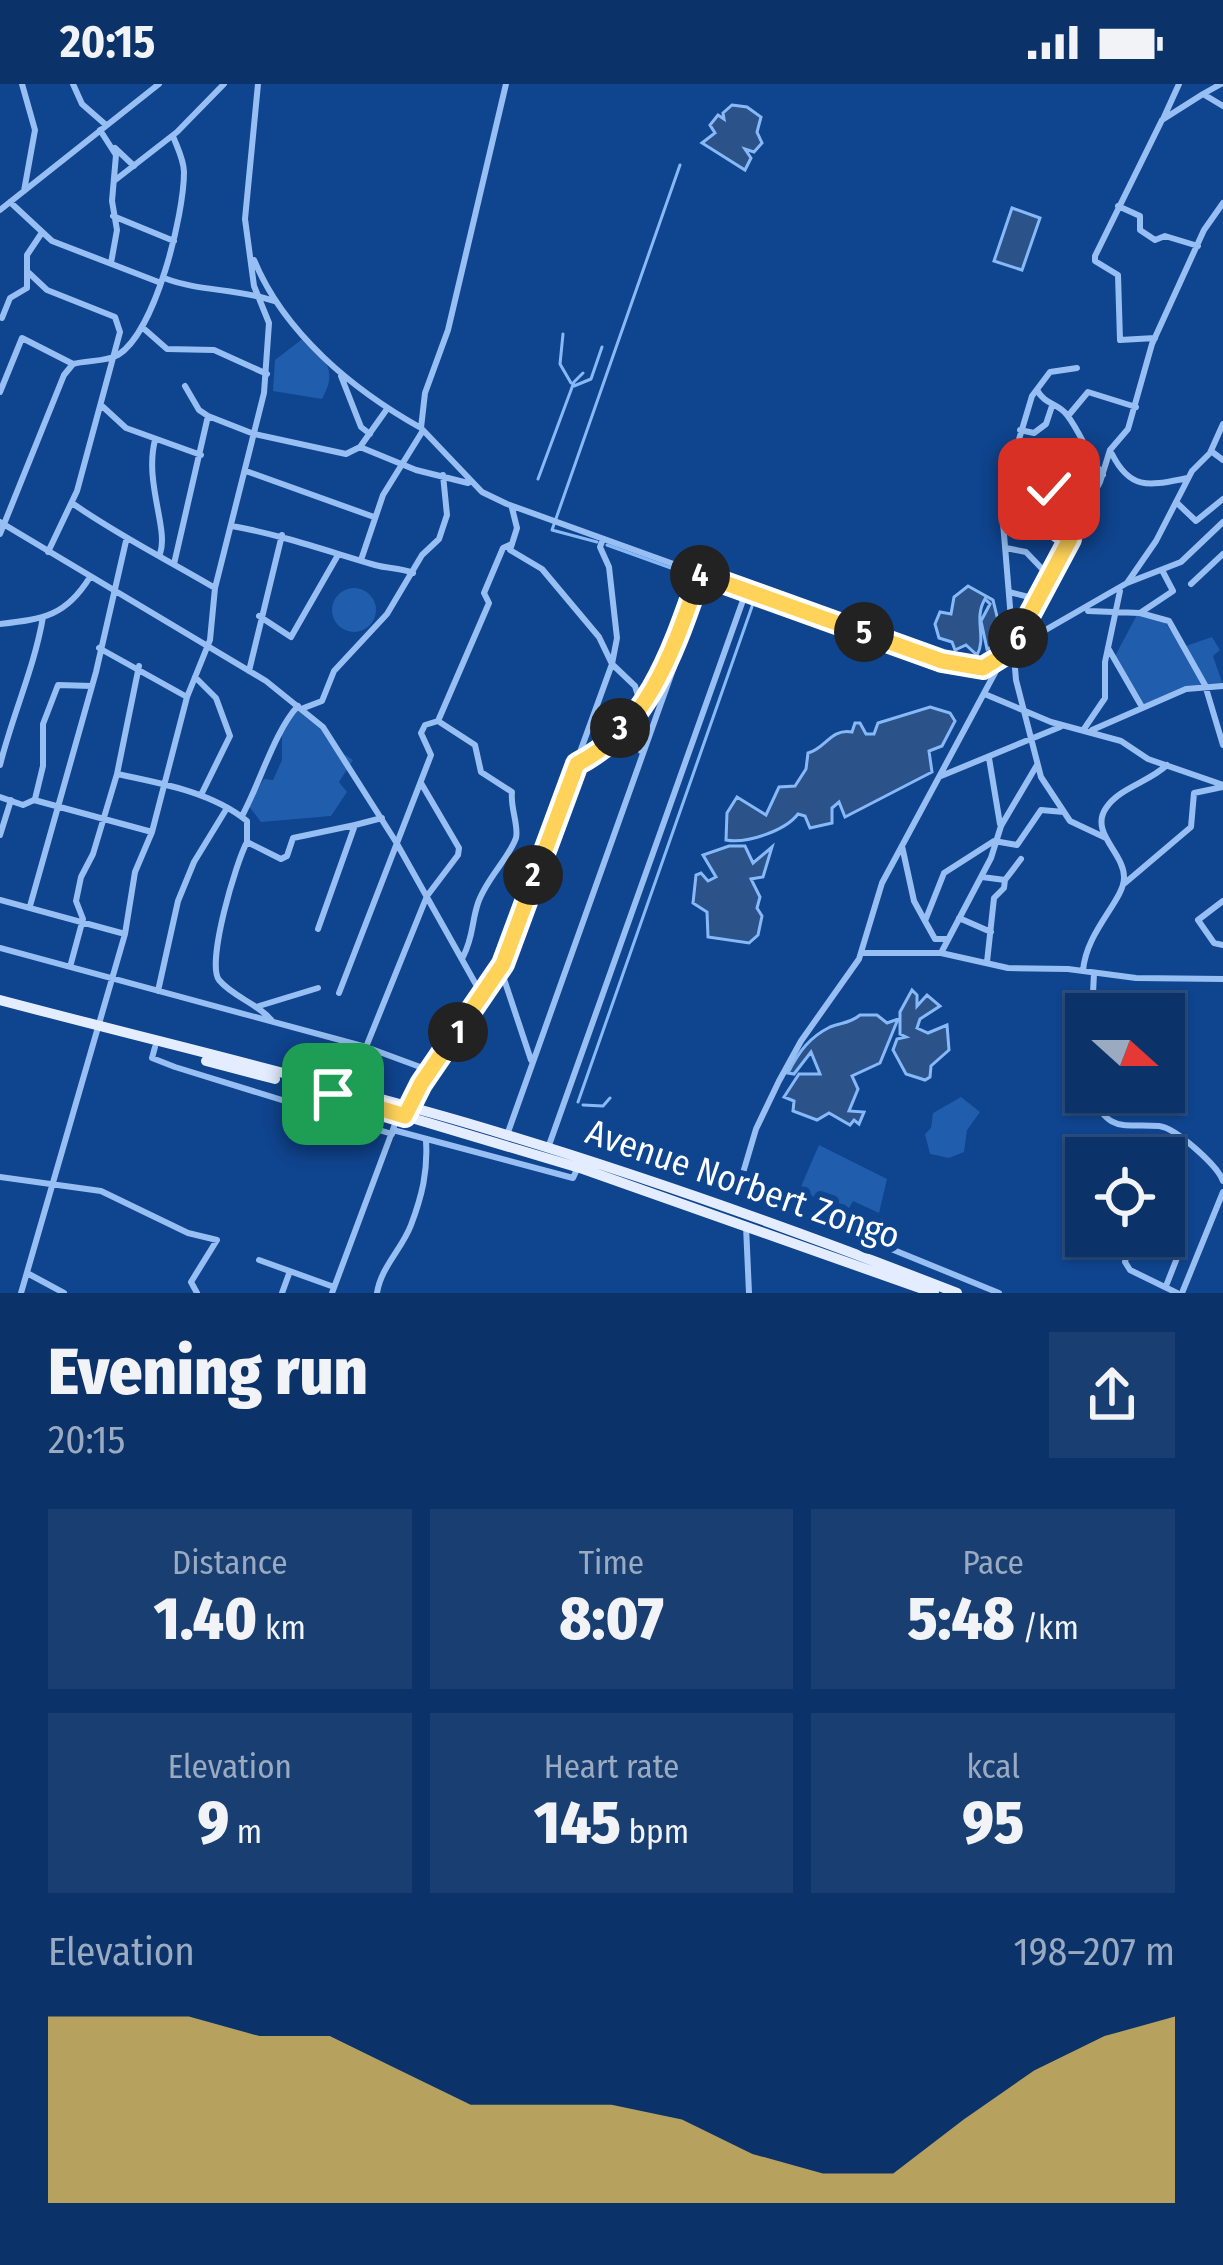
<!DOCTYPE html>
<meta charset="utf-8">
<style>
:root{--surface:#0b336a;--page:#193f72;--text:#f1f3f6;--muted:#9aaac1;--line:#2b4e7e;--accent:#ffd259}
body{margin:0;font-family:"Fira Sans Condensed",sans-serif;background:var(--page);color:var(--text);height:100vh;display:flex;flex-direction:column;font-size:45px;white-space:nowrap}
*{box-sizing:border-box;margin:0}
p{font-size:39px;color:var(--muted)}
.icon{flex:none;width:66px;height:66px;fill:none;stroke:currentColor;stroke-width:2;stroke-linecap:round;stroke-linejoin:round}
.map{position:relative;height:1209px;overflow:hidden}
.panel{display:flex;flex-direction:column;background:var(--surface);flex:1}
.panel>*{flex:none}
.needle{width:78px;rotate:111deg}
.buttons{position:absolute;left:1065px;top:909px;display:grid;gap:24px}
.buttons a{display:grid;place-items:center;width:120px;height:120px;border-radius:0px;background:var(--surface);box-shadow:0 3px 9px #0004,0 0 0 3px var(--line);font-size:60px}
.pin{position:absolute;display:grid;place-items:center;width:102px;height:102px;color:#fff;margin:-51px;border-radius:24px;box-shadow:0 6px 18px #0006}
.km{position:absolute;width:60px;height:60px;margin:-30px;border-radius:50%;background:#222;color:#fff;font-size:33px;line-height:60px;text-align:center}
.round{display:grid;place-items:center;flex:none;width:126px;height:126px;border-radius:0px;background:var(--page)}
.overview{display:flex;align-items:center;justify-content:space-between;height:204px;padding:0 48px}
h1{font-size:66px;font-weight:800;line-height:90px}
.figures{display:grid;grid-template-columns:repeat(3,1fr);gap:18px;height:204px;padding:12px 48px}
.figures div{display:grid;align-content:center;border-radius:0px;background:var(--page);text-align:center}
.figures b{font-size:60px;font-weight:800}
.figures small{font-size:33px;font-weight:400}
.figures p{font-size:33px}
.chart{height:336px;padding:24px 48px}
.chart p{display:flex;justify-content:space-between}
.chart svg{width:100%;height:216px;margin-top:12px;fill:var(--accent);opacity:.7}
.status{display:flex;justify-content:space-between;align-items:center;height:84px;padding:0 60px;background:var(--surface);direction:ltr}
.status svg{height:33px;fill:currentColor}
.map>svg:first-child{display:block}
</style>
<div class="status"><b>20:15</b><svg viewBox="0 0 49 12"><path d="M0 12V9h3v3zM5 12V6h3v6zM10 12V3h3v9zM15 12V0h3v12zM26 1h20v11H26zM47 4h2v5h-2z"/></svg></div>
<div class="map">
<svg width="1223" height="1209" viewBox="0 0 1223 1209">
<rect width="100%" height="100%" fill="#0f448e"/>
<!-- green -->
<path fill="#215dad" d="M 305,253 C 326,277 338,285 322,315 L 273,307 L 275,276 Z
M332 526a22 22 0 1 1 44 0a22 22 0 1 1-44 0Z
M 1138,529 L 1161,533 L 1183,563 L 1212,553 L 1220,566 L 1213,572 L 1223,601 L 1190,602 L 1142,621 L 1114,574 Z
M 297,626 L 326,643 L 335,664 L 353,676 L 339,698 L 347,708 L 331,732 L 261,738 L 248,721 L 264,695 L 273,696 L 282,676 L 282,646 Z
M 961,1013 L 980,1028 L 967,1046 L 964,1068 L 949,1074 L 930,1070 L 925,1050 L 931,1044 L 933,1029 Z
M 819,1061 L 887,1095 L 879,1129 L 853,1117 L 848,1126 L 799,1107 Z"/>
<!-- water -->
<path fill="#2b5289" stroke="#88b9f7" stroke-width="3" d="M 732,21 L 747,23 L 761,33 L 757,48 L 762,59 L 754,68 L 745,65 L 751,74 L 745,86 L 702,59 L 715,49 L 710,41 L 718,31 L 724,35 L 723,29 Z
M 1012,124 L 1040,134 L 1022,186 L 994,177 Z
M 968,502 L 993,516 L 1003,557 L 987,565 L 981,537 L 990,520 L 985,515 C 973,535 987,553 977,571 L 966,561 L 955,566 L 952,558 L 939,554 L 935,540 L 940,528 L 951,530 L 954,513 Z
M 930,623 L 950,629 L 955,637 L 942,662 L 929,667 L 932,688 L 845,733 L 839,718 L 832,724 L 832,739 L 810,744 L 805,732 L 798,730 C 785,747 746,760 726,756 L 727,729 L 737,713 L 766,731 L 779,703 L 795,702 L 806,685 L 808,669 C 825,665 831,644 852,648 L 855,639 L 860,639 L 866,650 L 874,650 L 878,639 Z
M 729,762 L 745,762 L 753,779 L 772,763 L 763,793 L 751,795 L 760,813 L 757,824 L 762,832 L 758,851 L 749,859 L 708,853 L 707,828 L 693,819 L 696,791 L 701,789 L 708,797 L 716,793 L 703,771 Z
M 912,906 L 917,911 L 917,922 L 927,911 L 940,922 L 920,935 L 917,944 L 928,949 L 947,941 L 949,966 L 931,982 L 930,993 L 925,996 L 906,990 L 893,966 L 897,955 L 906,953 L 900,950 L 900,928 Z
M 860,931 L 877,931 L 887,939 L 898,935 L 880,979 L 852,992 L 858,1005 L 849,1027 L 864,1028 L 859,1040 L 854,1036 L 850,1041 L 829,1029 L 817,1036 L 793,1027 L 794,1017 L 784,1013 L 799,990 L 820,990 L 811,968 L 794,990 L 788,989 C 799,967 810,953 830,943 C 842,938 849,940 860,931 Z"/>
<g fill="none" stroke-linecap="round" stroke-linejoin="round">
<!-- stream -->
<path stroke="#88b9f7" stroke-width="3" d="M 563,250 L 560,280 L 571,299
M 574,302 L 591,295 L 602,263
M 538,395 L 574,298 L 583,289
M 597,458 L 552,446 L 680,81
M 607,461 L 696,493
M 578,1018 L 755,514 L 881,559
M 583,1021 L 603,1022 L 610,1014"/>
<!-- street -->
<path stroke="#97bff3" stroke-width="6" d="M 22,0 L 35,46 L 24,107
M 73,0 L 82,20 L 106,41
M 506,0 L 448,246 L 425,309 L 421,344 L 482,408 L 507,420 L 942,577 L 978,585 L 1127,499 L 1156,457 L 1192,387 L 1210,369 L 1223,340
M 1203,10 L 1221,0
M 1164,33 L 1179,0
M 100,46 L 116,71 L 112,117 L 117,146 L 111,179
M 115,64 L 134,82
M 114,97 L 177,48 L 224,0
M 10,118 L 52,157 L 161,199
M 1118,122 L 1140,132 L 1140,146 L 1155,156 L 1165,152 L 1198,162
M 0,126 L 159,0
M 113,132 L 174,157
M 254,176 C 284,249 353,306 421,344
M 29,189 L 47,206 L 115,233 L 120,248 L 77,407 L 48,468
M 164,194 C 200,208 237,204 274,217
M 2,234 L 10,214 L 27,204 L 27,171 L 41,150
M 142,243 L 167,265 L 214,266 L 267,290
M 1155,254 L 1120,256 L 1118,191 L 1095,177 L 1095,172 L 1162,36 L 1203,10 L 1223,22
M 1077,284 L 1050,288 L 1032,312 L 1005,402 L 1003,438 L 1016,596 L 1041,693 L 1070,737 L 1106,754
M 341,292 L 361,343 L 370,350
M 185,302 L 199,326 L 208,332 L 254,350 L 346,370 L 360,363 L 387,325
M 1037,306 C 1045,321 1058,319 1067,331 C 1081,349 1088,372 1103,391
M 0,308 L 22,254 L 73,280
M 101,321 L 126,344 L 201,371
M 1068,332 L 1088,308 L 1136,323
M 1020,346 L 1034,349 L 1046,340 L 1052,322
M 155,356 C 144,399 169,445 160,470
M 1015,361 L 1064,368 L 1078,385 L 1093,380
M 360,363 L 416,386 L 468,399
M 1211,367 L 1223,376
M 1112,370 C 1131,408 1151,401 1188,394
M 1010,383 L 1032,389 L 1024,420
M 246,387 L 374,433
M 1004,417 L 1020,417 C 1028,434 1055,442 1069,455
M 1176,418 L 1196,437 L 1223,415
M 72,419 C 119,452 166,475 215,504
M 512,424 L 517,444 L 510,466 L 542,485 L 599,553 L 612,580 L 635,602 L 641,621 L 641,667
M 1043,435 L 1049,405 L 1059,391 L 1072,402 L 1068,417 L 1075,444
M 0,438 L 266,597 L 323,643 L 396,758 L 483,913
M 232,442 C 282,451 327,467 375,481 C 389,485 399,483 413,489
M 0,450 L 64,291 L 73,280 C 87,276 106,278 118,271 C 156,247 184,130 184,88 C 184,76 177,63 173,52
M 1006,464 L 1026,468 L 1049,492
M 361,476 L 383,411 L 422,348
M 174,480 L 208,332
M 1127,499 L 1181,478 L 1223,438
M 1191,500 L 1223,470
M 1009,508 L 1037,515
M 1088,527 L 1140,529 L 1169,537 L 1205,601 L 1223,661
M 1140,529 L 1173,507 L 1163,488
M 259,532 L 291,553 L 338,471
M 0,540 C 44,535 66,532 90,493
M 1019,562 L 1022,545 L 1100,398 L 1110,366 L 1128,345 L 1152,260 L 1204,146 L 1223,119
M 99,564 L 187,613
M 1108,564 L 1142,623
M 249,587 L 282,451
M 195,593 L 216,614 L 230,652 L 201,711
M 987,611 L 1051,638 L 1121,657 L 1148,675 L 1223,701
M 301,625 L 322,617 L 334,587 L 387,530 L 422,471 L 439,455 L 447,431 L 443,391
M 1084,645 L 1105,614 L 1105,578 L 1120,507
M 1092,646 L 1186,605 L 1223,602
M 989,674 L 1000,740
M 580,678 L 601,665 L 660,599 L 701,490
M 0,681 C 13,629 34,585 43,533
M 117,690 C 160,699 212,708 247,737 L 247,758 L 281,775 L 287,772 L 293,754 L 355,741
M 941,692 L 1060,643
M 0,713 L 23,721 L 34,716 L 152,748
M 35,715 L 43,682 L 43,640 L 58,601 L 92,602
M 242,732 C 260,699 275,646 298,622
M 0,751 L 11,716
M 247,758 C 236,778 206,879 219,896 C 233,913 259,920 272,937
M 902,762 L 914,817 L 925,837
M 982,793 L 1005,796 L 1021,775
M 1125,799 L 1191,743 L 1194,709 L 1223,703
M 0,816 L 125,850
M 1223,817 L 1198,836 L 1214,859 L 1223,861
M 30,822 L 96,588 L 126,457
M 959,834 L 991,848
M 318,845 L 355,741 L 382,734
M 947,855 L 935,855 L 925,837 L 944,789 L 994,757 L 1017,761 L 1041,726 L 1064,728
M 0,864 L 366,963 L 431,987
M 861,869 L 941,869 L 1008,884 L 1068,885 L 1136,894 L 1223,895
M 941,869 L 991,774 L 1001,742 L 1037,681
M 463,873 C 474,851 471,840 478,819 C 486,795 509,774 516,754 C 519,742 510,723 512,708 L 481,688 L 475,661 L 438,637 L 489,519 L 484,509 L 503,464 L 512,460
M 987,878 L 994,814 L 1004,804 L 1005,796
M 70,883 L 83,835 L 76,817 L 81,793 L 93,770 L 117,690 L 139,582
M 501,886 L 531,976
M 1083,887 C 1086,847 1124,816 1124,794 C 1125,769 1089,749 1106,724 C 1119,704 1149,698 1167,681
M 158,907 L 178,817 L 194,778 L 227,724
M 339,909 L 431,671 L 421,649 L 425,641 L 438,637
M 259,922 L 318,904
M 1092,930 L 1094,889
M 155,963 L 152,974 L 175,983 L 392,1050
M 366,963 L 427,812 L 458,771 L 459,764 L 421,699
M 1086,966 L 1086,1002
M 1089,1008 C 1111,1051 1121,1039 1159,1042 C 1176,1044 1218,1082 1223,1097
M 393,1046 L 573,1094 L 578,1083
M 507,1051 L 706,493
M 548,1064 L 747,505
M 0,1093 L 101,1107 L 188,1149 L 217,1156 L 191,1198 L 197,1209
M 746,1142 L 749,1209
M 1129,1161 L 1174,1173
M 259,1176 L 334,1203
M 27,1189 L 64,1209
M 1166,1202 L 1177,1174
M 21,1209 L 125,850 L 135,788 L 152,748 L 187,613 L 210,556 L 215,504 L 264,309 L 269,239 L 254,202 L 245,135 L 258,0
M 282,1209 L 290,1187
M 332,1209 L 395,1040 L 412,1024 L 420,1003 L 503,880 L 612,580 L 617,554 L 609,483 L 600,463 L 603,455
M 377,1209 C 381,1183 402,1165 411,1141 C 422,1112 428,1087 426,1057
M 999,1209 L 830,1140 L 751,1115 L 740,1099 L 756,1045 L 779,997 L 801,957 L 859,875 L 882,799 L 1004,572
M 1177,1209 L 1130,1186 L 1125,1178 L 1129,1161 L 1148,1152 L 1177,1174
M 1182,1209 L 1223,1108"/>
<!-- primary -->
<path stroke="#e3edff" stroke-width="10" d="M 0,916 C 155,957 312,994 467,1039 C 633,1088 796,1146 957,1209
M 206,977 L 275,995
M 328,1009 L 583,1085 L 934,1209"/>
</g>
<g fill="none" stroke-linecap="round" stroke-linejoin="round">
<!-- route casing -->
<g stroke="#fff" stroke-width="24">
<path id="route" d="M 333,1010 L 405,1032 L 421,1000 L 503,880 L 577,680 C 650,643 675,561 700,490 L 942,577 L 983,584 L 1018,562 L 1022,545 L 1070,455 L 1043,435 L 1049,405"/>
</g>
<!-- route -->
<use href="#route" stroke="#ffd259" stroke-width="15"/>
</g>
<g text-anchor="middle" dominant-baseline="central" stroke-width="12" stroke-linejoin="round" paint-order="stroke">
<!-- street labels -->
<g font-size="36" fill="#fff" stroke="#0f448e">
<text transform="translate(743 1100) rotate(19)">Avenue Norbert Zongo</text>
</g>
</g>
</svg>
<div class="buttons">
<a><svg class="needle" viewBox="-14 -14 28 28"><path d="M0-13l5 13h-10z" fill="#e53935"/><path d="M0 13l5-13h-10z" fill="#9aaac1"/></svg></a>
<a><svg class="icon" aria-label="locate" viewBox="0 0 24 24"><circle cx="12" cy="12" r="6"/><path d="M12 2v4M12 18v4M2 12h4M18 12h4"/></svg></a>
</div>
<div class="pin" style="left:333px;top:1010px;background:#1e9e55"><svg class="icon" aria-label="arrive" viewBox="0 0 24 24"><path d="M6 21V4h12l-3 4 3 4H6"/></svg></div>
<div class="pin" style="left:1049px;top:405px;background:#d93025"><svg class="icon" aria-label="check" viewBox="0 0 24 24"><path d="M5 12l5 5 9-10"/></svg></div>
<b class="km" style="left:458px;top:948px">1</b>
<b class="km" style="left:533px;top:791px">2</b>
<b class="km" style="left:620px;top:644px">3</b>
<b class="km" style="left:700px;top:491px">4</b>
<b class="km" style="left:864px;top:548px">5</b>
<b class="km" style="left:1018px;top:554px">6</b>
</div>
<section class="panel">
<div class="overview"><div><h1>Evening run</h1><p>20:15</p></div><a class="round"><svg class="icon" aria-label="share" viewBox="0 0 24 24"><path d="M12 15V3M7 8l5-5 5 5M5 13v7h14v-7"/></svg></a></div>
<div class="figures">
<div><p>Distance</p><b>1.40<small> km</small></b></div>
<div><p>Time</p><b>8:07</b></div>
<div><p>Pace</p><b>5:48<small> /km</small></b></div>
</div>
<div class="figures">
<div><p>Elevation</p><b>9<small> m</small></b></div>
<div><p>Heart rate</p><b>145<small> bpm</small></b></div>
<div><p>kcal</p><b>95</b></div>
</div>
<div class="chart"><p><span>Elevation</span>198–207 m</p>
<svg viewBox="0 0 160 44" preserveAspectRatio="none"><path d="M0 44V6L10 6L20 6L30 10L40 10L50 17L60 24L70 24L80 24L90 27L100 34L110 38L120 38L130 27L140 17L150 10L160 6V44z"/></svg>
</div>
</section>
